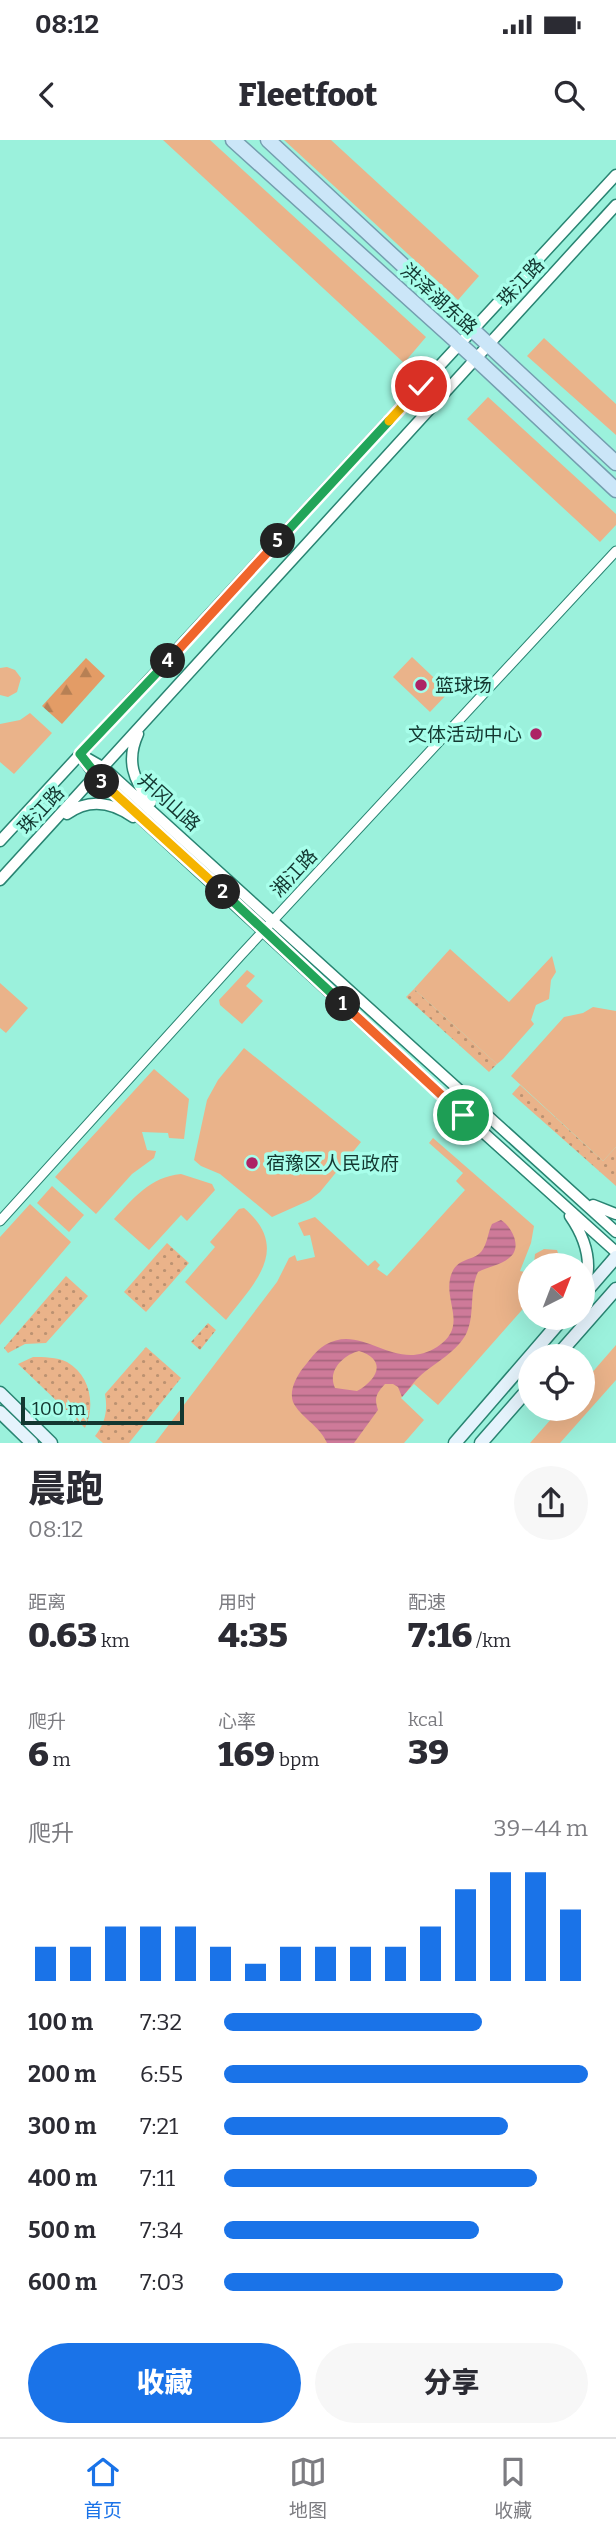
<!DOCTYPE html>
<html lang="zh">
<meta charset="utf-8">
<style>
:root{--surface:#fff;--page:#f7f7f7;--text:#2b2b33;--muted:#7c7c81;--line:#e1e1e2;--accent:#1a73e8}
body{margin:0;font-family:Bitter,"Noto Sans SC",serif;background:var(--page);color:var(--text);height:100vh;display:flex;flex-direction:column;font-size:26px;white-space:nowrap}
*{box-sizing:border-box;margin:0}
p{font-size:23px;color:var(--muted)}
.icon{flex:none;width:38px;height:38px;fill:none;stroke:currentColor;stroke-width:2;stroke-linecap:round;stroke-linejoin:round}
.map{position:relative;height:1303px;overflow:hidden}
.panel{display:flex;flex-direction:column;background:var(--surface);flex:1}
.panel>*{flex:none}
.needle{width:46px;rotate:42deg}
.buttons{position:absolute;left:518px;top:1113px;display:grid;gap:14px}
.buttons a{display:grid;place-items:center;width:77px;height:77px;border-radius:50%;background:var(--surface);box-shadow:0 7px 28px #0002;font-size:35px}
.scale{position:absolute;left:21px;bottom:18px;width:163px;box-sizing:border-box;padding-left:7px;border:4px solid #133730;border-top:0;font-size:19px;line-height:24px;white-space:nowrap;color:#133730;-webkit-text-stroke:5px #a8feea;paint-order:stroke}
.pin{position:absolute;display:grid;place-items:center;width:60px;height:60px;color:#fff;margin:-30px;border:4px solid #fff;border-radius:50%;box-shadow:0 2px 7px #0007}
.km{position:absolute;width:35px;height:35px;margin:-18px;border-radius:50%;background:#222;color:#fff;font-size:19px;line-height:35px;text-align:center}
.round{display:grid;place-items:center;flex:none;width:74px;height:74px;border-radius:37px;background:var(--page)}
.overview{display:flex;align-items:center;justify-content:space-between;height:119px;padding:0 28px}
h1{font-size:38px;font-weight:800;line-height:52px}
.figures{display:grid;grid-template-columns:repeat(3,1fr);gap:10px;height:119px;padding:7px 28px}
.figures div{display:grid;align-content:center}
.figures b{font-size:35px;font-weight:800}
.figures small{font-size:19px;font-weight:400}
.figures p{font-size:19px}
.chart{height:196px;padding:14px 28px}
.chart p{display:flex;justify-content:space-between}
.chart svg{width:100%;height:126px;margin-top:7px;stroke:var(--accent);stroke-width:6}
.button{display:flex;gap:14px;margin-top:auto;padding:14px 28px}
.button a{flex:1;height:80px;border-radius:42px;background:var(--accent);color:#fff;font-size:28px;font-weight:800;line-height:80px;text-align:center}
.button a+a{background:var(--page);color:var(--text)}
ul{padding:0 28px;list-style:none;font-size:23px}
li{display:grid;grid-template-columns:112px 84px 1fr;align-items:center;height:52px}
li i{height:18px;border-radius:9px;background:var(--accent)}
.status{display:flex;justify-content:space-between;align-items:center;height:49px;padding:0 35px;background:var(--surface);direction:ltr}
.status svg{height:19px;fill:currentColor}
header{display:flex;justify-content:space-between;align-items:center;height:91px;padding:0 28px;background:var(--surface);font-size:32px;font-weight:800}
.menu{display:flex;justify-content:space-around;align-items:center;height:98px;border-top:2px solid var(--line);background:var(--surface);font-size:19px;color:var(--muted)}
.menu a{display:grid;justify-items:center;gap:4px}
.menu .active{color:var(--accent)}
.map>svg:first-child{display:block}
</style>
<div class="status"><b>08:12</b><svg viewBox="0 0 49 12"><path d="M0 12V9h3v3zM5 12V6h3v6zM10 12V3h3v9zM15 12V0h3v12zM26 1h20v11H26zM47 4h2v5h-2z"/></svg></div>
<header><svg class="icon" aria-label="back" viewBox="0 0 24 24"><path d="M15 5l-7 7 7 7"/></svg>Fleetfoot<svg class="icon" aria-label="search" viewBox="0 0 24 24"><circle cx="10" cy="10" r="6"/><path d="M15 15l6 6"/></svg></header>
<div class="map">
<svg width="616" height="1303" viewBox="0 0 616 1303">
<defs>
<pattern id="grass-dots" width="8" height="8" patternUnits="userSpaceOnUse" patternTransform="scale(1.75)"><rect width="8" height="8" fill="#eab38a"/><path d="M2 2h.1M6 6h.1" fill="none" stroke="#bc9271" stroke-width="1.8" stroke-linecap="round"/></pattern>
<pattern id="forest-firs" width="22" height="20" patternUnits="userSpaceOnUse" patternTransform="scale(1.75)"><rect width="22" height="20" fill="#e39c66"/><path d="M5 1l3.5 6h-7zM16 11l3.5 6h-7z" fill="#b78054"/></pattern>
<pattern id="water-rules" width="6" height="5" patternUnits="userSpaceOnUse" patternTransform="scale(1.75)"><rect width="6" height="5" fill="#ce7a99"/><path d="M0 2.5h6" fill="none" stroke="#a6657d"/></pattern>
</defs>
<rect width="100%" height="100%" fill="#9bf1dc"/>
<!-- grass -->
<path fill="url(#grass-dots)" d="M 414,849 L 497,924 L 489,932 L 406,857 Z
M 520,945 L 603,1021 L 616,1007 L 616,1046 L 512,954 Z
M 167,1103 L 189,1123 L 146,1172 L 124,1152 Z
M 66,1136 L 88,1156 L 46,1203 L 25,1204 L 8,1213 L 4,1208 Z
M 208,1183 L 216,1190 L 200,1210 L 191,1202 Z
M 146,1207 L 181,1238 L 129,1303 L 103,1303 L 95,1296 C 105,1283 108,1271 105,1254 Z
M 33,1217 C 44,1217 56,1217 67,1222 C 90,1235 96,1265 85,1288 L 18,1224 Z"/>
<!-- forest -->
<path fill="url(#forest-firs)" d="M 86,518 L 105,536 L 62,584 L 42,566 Z"/>
<!-- green -->
<path fill="#eab38a" d="M 163,0 L 210,0 L 426,197 L 404,223 Z
M 284,0 L 331,0 L 479,136 L 458,160 Z
M 544,198 L 616,264 L 616,295 L 527,216 Z
M 488,257 L 616,374 L 616,385 L 600,402 L 467,279 Z
M 412,517 L 449,552 L 430,572 L 393,537 Z
M 7,527 L 15,530 L 21,538 L 17,552 L 8,557 L 0,555 L 0,528 Z
M 30,573 L 52,593 L 14,634 L 0,622 L 0,584 L 20,580 Z
M 450,809 L 509,862 L 552,816 L 556,832 L 551,840 L 549,859 L 536,865 L 531,880 L 534,884 L 503,919 L 497,924 L 414,849 Z
M 247,830 L 255,836 L 246,846 L 263,861 L 242,884 L 220,865 L 219,860 Z
M 0,843 L 28,868 L 6,893 L 0,888 Z
M 593,867 L 616,871 L 616,1007 L 603,1021 L 511,936 L 564,877 L 583,873 Z
M 244,908 L 361,1002 L 320,1052 L 310,1060 L 272,1077 L 220,1034 L 201,1026 L 194,1020 L 207,960 L 218,940 Z
M 154,929 L 189,959 L 184,999 L 169,998 L 168,993 L 142,992 L 147,1010 L 156,1011 L 154,1018 L 132,1034 L 96,1074 L 55,1037 Z
M 433,998 L 534,1086 L 531,1103 L 520,1131 L 530,1133 L 530,1161 L 438,1265 L 414,1244 L 401,1258 L 424,1280 L 404,1303 L 155,1303 L 277,1142 L 289,1118 L 295,1115 L 297,1121 L 315,1117 L 310,1095 L 304,1096 L 298,1083 L 315,1077 L 368,1126 L 375,1120 L 380,1125 L 377,1129 L 387,1136 L 465,1050 L 456,1041 L 463,1033 L 429,1003 Z
M 181,1034 L 212,1044 L 215,1050 L 187,1081 L 181,1075 L 149,1110 L 114,1079 C 134,1058 150,1037 181,1034 Z
M 52,1046 L 84,1075 L 69,1092 L 37,1063 Z
M 30,1064 L 71,1102 L 0,1185 L 0,1097 Z
M 244,1068 C 292,1109 254,1143 226,1180 L 185,1142 L 215,1107 L 210,1102 L 239,1069 Z
M 544,1109 L 557,1110 L 560,1120 L 557,1125 L 536,1125 L 534,1123 L 535,1114 Z
M 616,1205 L 616,1240 L 560,1303 L 530,1303 L 560,1269 L 583,1269 L 583,1243 Z"/>
<!-- water -->
<path fill="url(#water-rules)" fill-rule="evenodd" d="M 501,1080 C 512,1087 523,1108 509,1118 C 501,1125 487,1127 478,1132 C 469,1151 475,1174 467,1192 C 458,1212 435,1222 419,1237 C 413,1242 408,1251 402,1257 L 398,1247 L 393,1244 L 385,1244 C 376,1254 374,1258 378,1270 L 354,1303 L 327,1303 C 320,1286 300,1277 293,1262 C 289,1251 296,1237 303,1228 C 309,1221 316,1210 325,1205 C 363,1182 394,1234 437,1207 C 468,1187 445,1164 450,1139 C 455,1115 475,1123 483,1109 C 488,1101 488,1092 492,1084 ZM 359,1211 C 388,1220 377,1240 357,1251 L 335,1248 C 327,1231 343,1215 359,1211 Z"/>
<g fill="none" stroke-linecap="round" stroke-linejoin="round">
<!-- minor casing -->
<g stroke="#298472" stroke-width="11">
<path id="minor" d="M 0,1081 L 241,815 L 616,411"/>
</g>
<!-- tertiary casing -->
<g stroke="#298472" stroke-width="13">
<path id="tertiary" d="M 138,594 C 126,620 133,641 151,662
M 80,614 L 96,637 L 415,931 L 616,1112
M 83,616 L 104,628 L 616,1092
M 67,674 C 89,658 112,662 133,677
M 0,701 L 616,35
M 0,740 L 616,65
M 593,1065 L 616,1074
M 570,1076 C 586,1099 594,1124 583,1151"/>
</g>
<!-- secondary casing -->
<g stroke="#298472" stroke-width="15">
<path id="secondary" d="M 583,1155 L 616,1117
M 557,1216 L 616,1149
M 0,1253 L 51,1303
M 0,1272 L 32,1303
M 455,1303 L 563,1178
M 481,1303 L 530,1247"/>
</g>
<!-- primary casing -->
<g stroke="#749eaf" stroke-width="17">
<path id="primary" d="M 233,0 L 475,218 L 616,350
M 268,0 L 616,323"/>
</g>
<!-- minor -->
<use href="#minor" stroke="#fff" stroke-width="9"/>
<!-- tertiary -->
<use href="#tertiary" stroke="#fff" stroke-width="10"/>
<!-- secondary -->
<use href="#secondary" stroke="#e5f3fc" stroke-width="12"/>
<!-- primary -->
<use href="#primary" stroke="#cbe6f8" stroke-width="14"/>
</g>
<g fill="none" stroke-linecap="round" stroke-linejoin="round">
<!-- split-1 casing -->
<g stroke="#fff" stroke-width="14">
<path id="split-1" d="M 343,864 L 463,975"/>
</g>
<!-- split-2 casing -->
<g stroke="#fff" stroke-width="14">
<path id="split-2" d="M 223,752 L 343,864"/>
</g>
<!-- split-3 casing -->
<g stroke="#fff" stroke-width="14">
<path id="split-3" d="M 102,642 L 223,752"/>
</g>
<!-- split-4 casing -->
<g stroke="#fff" stroke-width="14">
<path id="split-4" d="M 102,642 L 80,614 L 168,521"/>
</g>
<!-- split-5 casing -->
<g stroke="#fff" stroke-width="14">
<path id="split-5" d="M 168,521 L 278,401"/>
</g>
<!-- split-6 casing -->
<g stroke="#fff" stroke-width="14">
<path id="split-6" d="M 278,401 L 389,281"/>
</g>
<!-- split-7 casing -->
<g stroke="#fff" stroke-width="14">
<path id="split-7" d="M 389,281 L 421,246"/>
</g>
<!-- split-1 -->
<use href="#split-1" stroke="#f0652b" stroke-width="9"/>
<!-- split-2 -->
<use href="#split-2" stroke="#22a559" stroke-width="9"/>
<!-- split-3 -->
<use href="#split-3" stroke="#f5b400" stroke-width="9"/>
<!-- split-4 -->
<use href="#split-4" stroke="#22a559" stroke-width="9"/>
<!-- split-5 -->
<use href="#split-5" stroke="#f0652b" stroke-width="9"/>
<!-- split-6 -->
<use href="#split-6" stroke="#22a559" stroke-width="9"/>
<!-- split-7 -->
<use href="#split-7" stroke="#f5b400" stroke-width="9"/>
</g>
<!-- markers -->
<g fill="#ad2365" stroke="#a8feea" stroke-width="2.5">
<circle cx="421" cy="545" r="7"/>
<circle cx="536" cy="594" r="7"/>
<circle cx="252" cy="1023" r="7"/>
</g>
<g text-anchor="middle" dominant-baseline="central" stroke-width="7" stroke-linejoin="round" paint-order="stroke">
<!-- street labels -->
<g font-size="19" fill="#133730" stroke="#a8feea">
<text transform="translate(521 142) rotate(-47)">珠江路</text>
<text transform="translate(439 159) rotate(42)">洪泽湖东路</text>
<text transform="translate(169 662) rotate(42)">井冈山路</text>
<text transform="translate(41 670) rotate(-47)">珠江路</text>
<text transform="translate(294 733) rotate(-47)">湘江路</text>
</g>
<!-- poi labels -->
<g font-size="19" fill="#133730" stroke="#a8feea" text-anchor="start">
<text x="435" y="545">篮球场</text>
<text x="522" y="594" text-anchor="end">文体活动中心</text>
<text x="266" y="1023">宿豫区人民政府</text>
</g>
</g>
</svg>
<div class="buttons">
<a><svg class="needle" viewBox="-14 -14 28 28"><path d="M0-13l5 13h-10z" fill="#e53935"/><path d="M0 13l5-13h-10z" fill="#7c7c81"/></svg></a>
<a><svg class="icon" aria-label="locate" viewBox="0 0 24 24"><circle cx="12" cy="12" r="6"/><path d="M12 2v4M12 18v4M2 12h4M18 12h4"/></svg></a>
</div>
<div class="scale">100 m</div>
<div class="pin" style="left:463px;top:975px;background:#1e9e55"><svg class="icon" aria-label="arrive" viewBox="0 0 24 24"><path d="M6 21V4h12l-3 4 3 4H6"/></svg></div>
<div class="pin" style="left:421px;top:246px;background:#d93025"><svg class="icon" aria-label="check" viewBox="0 0 24 24"><path d="M5 12l5 5 9-10"/></svg></div>
<b class="km" style="left:343px;top:864px">1</b>
<b class="km" style="left:223px;top:752px">2</b>
<b class="km" style="left:102px;top:642px">3</b>
<b class="km" style="left:168px;top:521px">4</b>
<b class="km" style="left:278px;top:401px">5</b>
</div>
<section class="panel">
<div class="overview"><div><h1>晨跑</h1><p>08:12</p></div><a class="round"><svg class="icon" aria-label="share" viewBox="0 0 24 24"><path d="M12 15V3M7 8l5-5 5 5M5 13v7h14v-7"/></svg></a></div>
<div class="figures">
<div><p>距离</p><b>0.63<small> km</small></b></div>
<div><p>用时</p><b>4:35</b></div>
<div><p>配速</p><b>7:16<small> /km</small></b></div>
</div>
<div class="figures">
<div><p>爬升</p><b>6<small> m</small></b></div>
<div><p>心率</p><b>169<small> bpm</small></b></div>
<div><p>kcal</p><b>39</b></div>
</div>
<div class="chart"><p><span>爬升</span>39–44 m</p>
<svg viewBox="0 0 160 44" preserveAspectRatio="none"><path d="M5 44V32M15 44V32M25 44V25M35 44V25M45 44V25M55 44V32M65 44V38M75 44V32M85 44V32M95 44V32M105 44V32M115 44V25M125 44V12M135 44V6M145 44V6M155 44V19"/></svg>
</div>
<ul>
<li><b>100 m</b>7:32<i style="width:71%"></i></li>
<li><b>200 m</b>6:55<i style="width:100%"></i></li>
<li><b>300 m</b>7:21<i style="width:78%"></i></li>
<li><b>400 m</b>7:11<i style="width:86%"></i></li>
<li><b>500 m</b>7:34<i style="width:70%"></i></li>
<li><b>600 m</b>7:03<i style="width:93%"></i></li>
</ul>
<div class="button"><a>收藏</a><a>分享</a></div>
</section>
<nav class="menu">
<a class="active"><svg class="icon" aria-label="home" viewBox="0 0 24 24"><path d="M3 11l9-7 9 7M6 9v11h12V9"/></svg>首页</a>
<a><svg class="icon" aria-label="map" viewBox="0 0 24 24"><path d="M3 6l6-2 6 2 6-2v14l-6 2-6-2-6 2zM9 4v14M15 6v14"/></svg>地图</a>
<a><svg class="icon" aria-label="saved" viewBox="0 0 24 24"><path d="M7 4h10v16l-5-4-5 4z"/></svg>收藏</a>
</nav>
